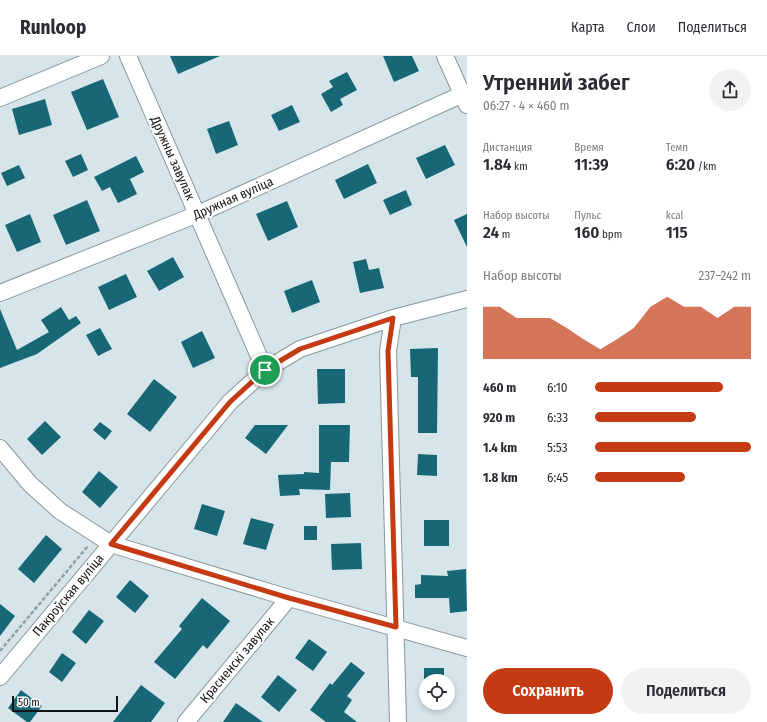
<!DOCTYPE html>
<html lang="ru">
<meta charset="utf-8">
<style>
:root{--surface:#fff;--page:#f2f2f3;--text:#2b2b33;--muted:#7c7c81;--line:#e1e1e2;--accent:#c33a13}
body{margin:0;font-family:"Fira Sans Condensed",sans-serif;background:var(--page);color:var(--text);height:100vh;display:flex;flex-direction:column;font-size:15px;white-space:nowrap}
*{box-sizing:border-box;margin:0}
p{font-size:13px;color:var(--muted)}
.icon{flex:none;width:22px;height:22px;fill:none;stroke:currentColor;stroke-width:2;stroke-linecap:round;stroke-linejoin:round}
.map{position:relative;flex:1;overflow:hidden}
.side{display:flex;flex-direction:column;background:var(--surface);width:300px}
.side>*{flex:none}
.controls{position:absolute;left:419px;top:618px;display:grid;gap:8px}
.controls a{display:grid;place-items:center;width:36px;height:36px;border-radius:50%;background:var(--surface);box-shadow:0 2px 6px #0003;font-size:20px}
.scale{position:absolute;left:12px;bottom:10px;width:106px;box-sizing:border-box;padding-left:4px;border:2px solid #101517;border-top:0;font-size:11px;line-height:14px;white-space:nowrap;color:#101517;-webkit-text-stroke:3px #fff;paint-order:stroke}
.pin{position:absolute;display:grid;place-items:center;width:34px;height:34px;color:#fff;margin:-17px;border:2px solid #fff;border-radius:50%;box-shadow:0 1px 4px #0007}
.round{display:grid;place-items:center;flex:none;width:42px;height:42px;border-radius:21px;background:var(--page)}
.summary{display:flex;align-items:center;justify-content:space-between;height:68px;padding:0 16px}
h1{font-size:22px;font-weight:600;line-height:30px}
.figures{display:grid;grid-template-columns:repeat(3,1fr);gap:6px;height:68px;padding:4px 16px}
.figures div{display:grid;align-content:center}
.figures b{font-size:17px;font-weight:600}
.figures small{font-size:11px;font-weight:400}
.figures p{font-size:11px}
.chart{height:112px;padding:8px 16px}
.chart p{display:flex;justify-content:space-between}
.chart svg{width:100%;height:72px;margin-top:4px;fill:var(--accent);opacity:.7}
.cta{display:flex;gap:8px;margin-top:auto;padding:8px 16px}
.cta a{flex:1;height:46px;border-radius:24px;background:var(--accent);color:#fff;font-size:16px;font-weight:600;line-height:46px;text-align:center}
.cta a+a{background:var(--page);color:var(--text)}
ul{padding:0 16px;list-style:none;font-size:13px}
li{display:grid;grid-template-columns:64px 48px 1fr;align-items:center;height:30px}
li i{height:10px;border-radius:5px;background:var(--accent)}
header{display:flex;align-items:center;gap:24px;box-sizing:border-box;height:56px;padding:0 20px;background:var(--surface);border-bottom:1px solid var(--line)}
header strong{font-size:19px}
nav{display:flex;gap:22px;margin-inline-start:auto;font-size:14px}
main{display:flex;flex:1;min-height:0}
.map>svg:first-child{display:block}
</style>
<header>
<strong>Runloop</strong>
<nav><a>Карта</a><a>Слои</a><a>Поделиться</a></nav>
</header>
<main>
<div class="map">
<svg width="467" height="666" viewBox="0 0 467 666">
<rect width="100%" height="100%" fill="#d6e5e9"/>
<!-- building -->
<path fill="#186777" d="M 170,0 L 220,0 L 178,18 Z
M 383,0 L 412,0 L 419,15 L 394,26 Z
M 347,16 L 357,34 L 340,43 L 343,49 L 331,56 L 321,38 L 333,31 L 329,25 Z
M 103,23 L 119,61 L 87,74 L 71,36 Z
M 45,43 L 52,69 L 19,79 L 12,53 Z
M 292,49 L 300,66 L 279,75 L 271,59 Z
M 229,65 L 238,89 L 216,98 L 207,73 Z
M 445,89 L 455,109 L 426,123 L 416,102 Z
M 81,98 L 88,114 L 73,121 L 65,105 Z
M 136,100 L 144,116 L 130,123 L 137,138 L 118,147 L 110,131 L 102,135 L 94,121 Z
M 368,108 L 377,127 L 344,143 L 335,124 Z
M 19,109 L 25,122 L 7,130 L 1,117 Z
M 406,134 L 412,149 L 390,159 L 383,144 Z
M 87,144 L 100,175 L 66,189 L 53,159 Z
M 287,145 L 298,171 L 268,185 L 256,158 Z
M 30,158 L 41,186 L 17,196 L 5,169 Z
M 467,158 L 467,191 L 454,164 Z
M 173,201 L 184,221 L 159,235 L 147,215 Z
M 366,203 L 369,214 L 379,212 L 384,232 L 360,237 L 353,206 Z
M 126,218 L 137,241 L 109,254 L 98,231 Z
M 312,224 L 320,246 L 292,257 L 284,235 Z
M 61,251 L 69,264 L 76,260 L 81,267 L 37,298 L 0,312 L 0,253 L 17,294 L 49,276 L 41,264 Z
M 100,272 L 112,293 L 98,300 L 86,279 Z
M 202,275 L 215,302 L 193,312 L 181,286 Z
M 438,292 L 437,377 L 418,377 L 418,321 L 411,321 L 410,293 Z
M 317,313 L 345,313 L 345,347 L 318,348 Z
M 154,323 L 177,341 L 150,376 L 127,358 Z
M 45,365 L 61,381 L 42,399 L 27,383 Z
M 100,366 L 112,375 L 105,384 L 93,374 Z
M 255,369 L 288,369 L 266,398 L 245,382 Z
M 319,369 L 350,369 L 349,406 L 331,406 L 330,434 L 299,433 L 300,439 L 280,440 L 278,419 L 304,418 L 304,416 L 319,417 Z
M 418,398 L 437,399 L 437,420 L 417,419 Z
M 99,415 L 118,431 L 100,452 L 82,436 Z
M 350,437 L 351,461 L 326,462 L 325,438 Z
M 202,448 L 225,455 L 217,480 L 194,473 Z
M 251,462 L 274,468 L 266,494 L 243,488 Z
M 424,464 L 449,464 L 449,490 L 424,490 Z
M 304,470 L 317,470 L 317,484 L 304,484 Z
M 46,479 L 62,493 L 34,527 L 18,513 Z
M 361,487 L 362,513 L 332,514 L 331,488 Z
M 466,513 L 467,555 L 450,557 L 449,542 L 415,542 L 415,529 L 421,528 L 421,519 L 448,520 L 447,515 Z
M 130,524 L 149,540 L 135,557 L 116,541 Z
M 202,542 L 230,565 L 207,593 L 203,589 L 175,623 L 154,606 L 182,573 L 179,570 Z
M 0,548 L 15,560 L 0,580 Z
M 89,554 L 104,565 L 86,588 L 72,576 Z
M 309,583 L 327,596 L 313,615 L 295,602 Z
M 62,597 L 76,607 L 62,626 L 49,616 Z
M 351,606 L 365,617 L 347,640 L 352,644 L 344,656 L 357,666 L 326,666 L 310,654 L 330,627 L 332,629 Z
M 424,612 L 444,612 L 444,625 L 424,625 Z
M 278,619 L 297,634 L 279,656 L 261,641 Z
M 141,629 L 165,647 L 151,666 L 113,666 Z
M 21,634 L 42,650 L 30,666 L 27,666 L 8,652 Z
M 236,647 L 263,666 L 223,666 Z"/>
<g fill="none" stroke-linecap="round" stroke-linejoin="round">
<!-- minor casing -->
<g stroke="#89979b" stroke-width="18">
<path id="minor" d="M 128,0 L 265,314
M 445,0 L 467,49
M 0,42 L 101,0
M 0,237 L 198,158 L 463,38
M 393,262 L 388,295 L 398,666
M 0,392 L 30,428 L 60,455 L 111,488 L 289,542 L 467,592
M 0,621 L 230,346 L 265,314 L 300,293 L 393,262 L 467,243
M 186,666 L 289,542"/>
</g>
<!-- path -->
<path stroke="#949fa3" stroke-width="2.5" stroke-dasharray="4 2" stroke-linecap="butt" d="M 0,595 L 88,490"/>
<!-- minor -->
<use href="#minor" stroke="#fff" stroke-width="16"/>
</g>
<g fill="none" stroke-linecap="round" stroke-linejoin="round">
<!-- route casing -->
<g stroke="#fff" stroke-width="8">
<path id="route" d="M 393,262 L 388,295 L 396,571 L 289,542 L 111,488 L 230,346 L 265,314 L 300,293 Z"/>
</g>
<!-- route -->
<use href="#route" stroke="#c33a13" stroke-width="5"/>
</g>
<g text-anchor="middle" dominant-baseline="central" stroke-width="4" stroke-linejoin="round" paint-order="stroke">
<!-- street labels -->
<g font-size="13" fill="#101517" stroke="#fff">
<text transform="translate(173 102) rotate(66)">Дружны завулак</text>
<text transform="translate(233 142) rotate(-24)">Дружная вуліца</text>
<text transform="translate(68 539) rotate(-50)">Пакроўская вуліца</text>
<text transform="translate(237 604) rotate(-50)">Красненскі завулак</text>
</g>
</g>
</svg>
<div class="controls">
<a><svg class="icon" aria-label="locate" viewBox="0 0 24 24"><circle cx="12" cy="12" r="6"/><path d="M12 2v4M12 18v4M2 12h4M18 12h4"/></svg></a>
</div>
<div class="scale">50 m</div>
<div class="pin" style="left:265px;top:314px;background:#1e9e55"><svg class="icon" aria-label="arrive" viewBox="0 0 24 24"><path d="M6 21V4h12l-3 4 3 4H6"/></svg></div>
</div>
<section class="side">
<div class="summary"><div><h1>Утренний забег</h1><p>06:27 · 4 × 460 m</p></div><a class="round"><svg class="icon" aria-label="share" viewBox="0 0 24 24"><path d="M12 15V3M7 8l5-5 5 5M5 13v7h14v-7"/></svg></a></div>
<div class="figures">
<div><p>Дистанция</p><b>1.84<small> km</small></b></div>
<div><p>Время</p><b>11:39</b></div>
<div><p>Темп</p><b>6:20<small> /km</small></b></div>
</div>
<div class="figures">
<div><p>Набор высоты</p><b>24<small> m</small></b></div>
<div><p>Пульс</p><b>160<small> bpm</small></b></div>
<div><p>kcal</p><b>115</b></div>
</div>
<div class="chart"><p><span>Набор высоты</span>237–242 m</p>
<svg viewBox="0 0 160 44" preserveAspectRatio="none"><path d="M0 44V12L10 12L20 19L30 19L40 19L50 25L60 32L70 38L80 32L90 25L100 12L110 6L120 12L130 12L140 19L150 12L160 12V44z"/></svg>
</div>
<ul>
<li><b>460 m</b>6:10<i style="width:82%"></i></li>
<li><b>920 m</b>6:33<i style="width:65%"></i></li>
<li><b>1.4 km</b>5:53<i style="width:100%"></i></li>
<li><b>1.8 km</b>6:45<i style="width:58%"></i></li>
</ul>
<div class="cta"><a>Сохранить</a><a>Поделиться</a></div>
</section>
</main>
